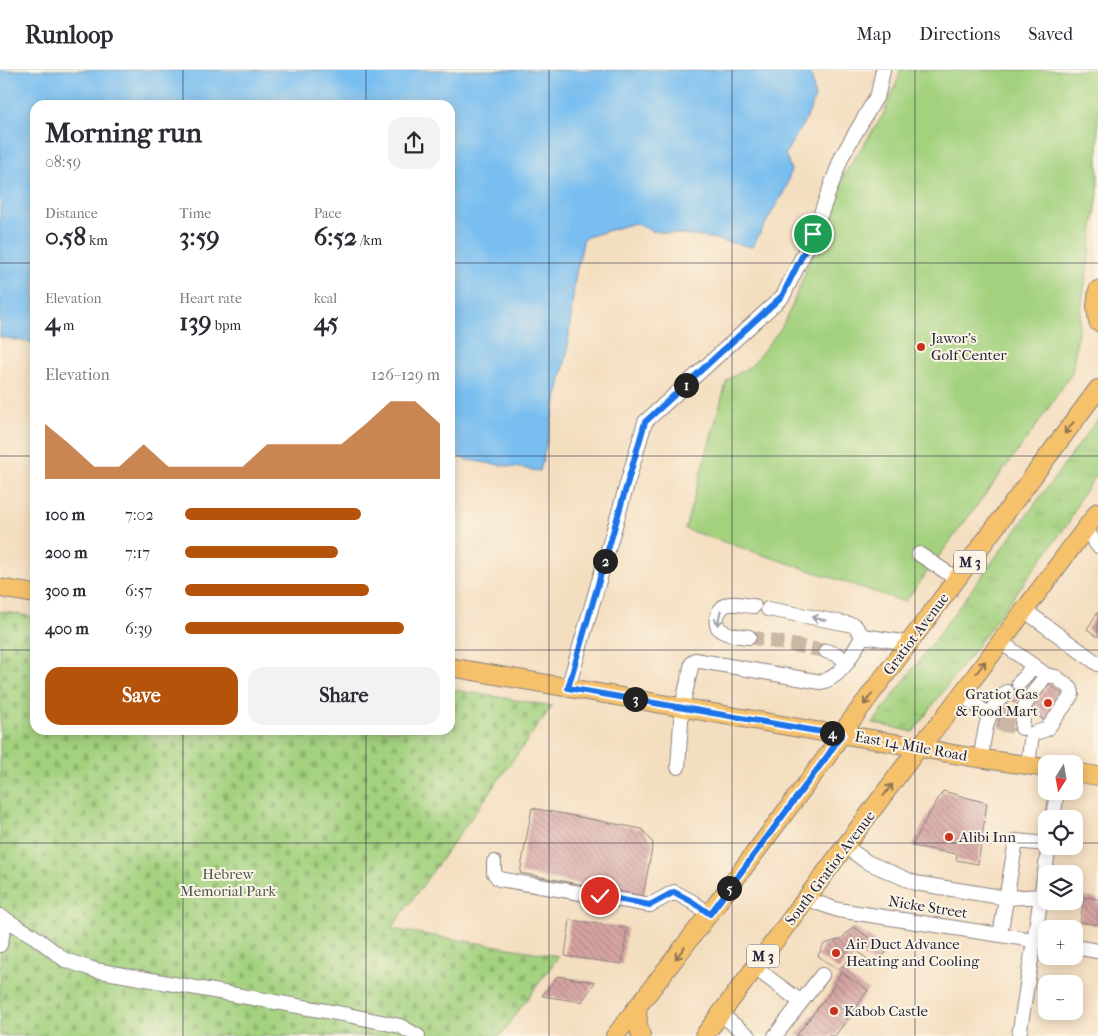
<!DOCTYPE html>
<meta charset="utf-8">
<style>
:root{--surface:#fff;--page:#f2f2f3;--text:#2b2b33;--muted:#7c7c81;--line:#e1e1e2;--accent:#b45309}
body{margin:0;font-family:"IM FELL French Canon",serif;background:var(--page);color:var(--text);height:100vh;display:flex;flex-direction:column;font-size:19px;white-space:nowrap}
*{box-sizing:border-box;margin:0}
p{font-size:16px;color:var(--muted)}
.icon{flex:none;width:28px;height:28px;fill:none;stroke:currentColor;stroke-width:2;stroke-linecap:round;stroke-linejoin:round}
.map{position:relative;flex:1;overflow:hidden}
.drawer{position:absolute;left:30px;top:30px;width:425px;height:635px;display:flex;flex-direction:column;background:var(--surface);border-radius:15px;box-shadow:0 2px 12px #0003}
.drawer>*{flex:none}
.needle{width:32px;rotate:191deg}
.fabs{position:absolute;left:1038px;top:685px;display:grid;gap:10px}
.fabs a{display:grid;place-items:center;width:45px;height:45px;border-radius:10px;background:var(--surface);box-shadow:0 2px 12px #0003;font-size:25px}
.pin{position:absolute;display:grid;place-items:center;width:42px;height:42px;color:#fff;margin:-21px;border:2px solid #fff;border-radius:50%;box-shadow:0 1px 5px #0007}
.km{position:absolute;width:25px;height:25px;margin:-12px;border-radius:50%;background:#222;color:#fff;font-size:14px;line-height:25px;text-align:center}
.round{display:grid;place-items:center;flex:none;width:52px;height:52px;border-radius:15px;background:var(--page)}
.head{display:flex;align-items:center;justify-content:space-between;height:85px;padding:0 15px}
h1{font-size:28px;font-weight:700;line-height:38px}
.figures{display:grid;grid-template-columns:repeat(3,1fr);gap:8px;height:85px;padding:5px 15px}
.figures div{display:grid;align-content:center}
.figures b{font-size:25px;font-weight:700}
.figures small{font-size:14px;font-weight:400}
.figures p{font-size:14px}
.chart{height:140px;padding:10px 15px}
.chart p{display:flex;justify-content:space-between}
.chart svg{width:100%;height:90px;margin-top:5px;fill:var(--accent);opacity:.7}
.button{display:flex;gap:10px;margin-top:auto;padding:10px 15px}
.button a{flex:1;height:58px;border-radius:15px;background:var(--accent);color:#fff;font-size:20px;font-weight:700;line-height:58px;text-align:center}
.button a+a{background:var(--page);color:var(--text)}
ul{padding:0 15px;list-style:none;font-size:16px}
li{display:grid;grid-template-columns:80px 60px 1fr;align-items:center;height:38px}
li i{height:12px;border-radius:6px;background:var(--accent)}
header{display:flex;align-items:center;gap:30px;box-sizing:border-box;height:70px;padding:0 25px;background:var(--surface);border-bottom:1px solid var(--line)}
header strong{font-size:24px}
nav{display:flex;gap:28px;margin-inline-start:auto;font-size:18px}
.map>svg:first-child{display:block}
</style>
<header>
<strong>Runloop</strong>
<nav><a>Map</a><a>Directions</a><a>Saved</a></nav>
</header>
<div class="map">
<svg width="1098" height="966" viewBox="0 0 1098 966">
<defs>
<pattern id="grass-tufts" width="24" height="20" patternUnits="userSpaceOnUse" patternTransform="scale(1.25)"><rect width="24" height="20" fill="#a3d17e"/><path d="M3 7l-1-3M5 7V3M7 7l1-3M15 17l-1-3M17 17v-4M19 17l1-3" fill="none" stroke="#8cb36e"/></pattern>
<pattern id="cemetery-stones" width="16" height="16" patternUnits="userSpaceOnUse" patternTransform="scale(1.25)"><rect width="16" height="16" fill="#a3d17e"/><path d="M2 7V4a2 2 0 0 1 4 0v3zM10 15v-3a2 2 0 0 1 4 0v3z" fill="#8cb36e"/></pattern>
<pattern id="building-back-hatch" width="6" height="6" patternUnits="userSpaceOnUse" patternTransform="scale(1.25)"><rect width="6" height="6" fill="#d6a4a2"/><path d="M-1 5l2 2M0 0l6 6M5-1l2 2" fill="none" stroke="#ad8585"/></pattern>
</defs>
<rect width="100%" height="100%" fill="#fcf5e5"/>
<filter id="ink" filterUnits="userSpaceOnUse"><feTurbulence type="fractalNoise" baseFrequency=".02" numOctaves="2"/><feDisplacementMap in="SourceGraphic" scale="10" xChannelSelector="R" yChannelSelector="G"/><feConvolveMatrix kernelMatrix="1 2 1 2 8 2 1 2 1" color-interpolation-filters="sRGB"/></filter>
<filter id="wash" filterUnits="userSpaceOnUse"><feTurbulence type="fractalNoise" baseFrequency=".0096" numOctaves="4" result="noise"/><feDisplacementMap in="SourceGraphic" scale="20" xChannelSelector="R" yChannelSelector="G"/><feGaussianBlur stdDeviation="1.12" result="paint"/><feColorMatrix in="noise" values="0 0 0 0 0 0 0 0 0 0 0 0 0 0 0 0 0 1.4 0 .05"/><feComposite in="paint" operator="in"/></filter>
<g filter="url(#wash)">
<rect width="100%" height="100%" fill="#f4dec0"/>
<!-- grass -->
<path fill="url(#grass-tufts)" stroke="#627a5c" d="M 1098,349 L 1098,403 L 1080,428 L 1069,452 L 913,662 L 873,653 Z"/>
<!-- cemetery -->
<path fill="url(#cemetery-stones)" stroke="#627a5c" d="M 0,541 L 35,547 L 35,660 L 450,660 L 450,619 L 552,636 L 391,859 L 559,886 L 500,966 L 0,966 Z"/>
<!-- green -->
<path fill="#a3d17e" stroke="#627a5c" d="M 900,0 L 1098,0 L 1098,124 L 1072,303 L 1035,358 L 954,466 L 905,532 L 685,459 L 727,310 L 751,296 L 782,257 L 792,236 L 845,103 L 883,45 L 899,7 Z"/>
<!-- water -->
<path fill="#78bef0" stroke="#4d7096" d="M 0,0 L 803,0 L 811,3 L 815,28 L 807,47 L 785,84 L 791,100 L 786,118 L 752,177 L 710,168 L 653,161 L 634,153 L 584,168 L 575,208 L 567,283 L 540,401 L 467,390 L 450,383 L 450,35 L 35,35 L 35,273 L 0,267 Z"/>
<g id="blocks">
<!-- building -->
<path fill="url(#building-back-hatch)" d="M 1098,542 L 1098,567 L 1087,559 Z
M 1017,610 L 1027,624 L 1014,633 L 1004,619 Z
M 1049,614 L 1065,626 L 1046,651 L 1030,640 Z
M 1002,639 L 1017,642 L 1014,660 L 998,657 Z
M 943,721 L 987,733 L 978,794 L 956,790 L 957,784 L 912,776 L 927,747 Z
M 532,738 L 642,759 L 653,773 L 643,826 L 520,803 Z
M 1084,827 L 1098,829 L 1097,855 L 1080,852 Z
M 570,850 L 627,858 L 622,894 L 565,886 Z
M 853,857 L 888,880 L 875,895 L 856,880 L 839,900 L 818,886 L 824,874 L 841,869 Z
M 841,902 L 868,920 L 855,939 L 835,966 L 796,966 L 830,922 Z
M 558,906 L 595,912 L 582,932 L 542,926 Z"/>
</g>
</g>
<g filter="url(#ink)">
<use href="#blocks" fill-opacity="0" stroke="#8b807e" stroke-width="1"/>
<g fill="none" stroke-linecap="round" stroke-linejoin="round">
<!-- minor-tunnel -->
<path stroke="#cab8a5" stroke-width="14" stroke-dasharray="14 7" stroke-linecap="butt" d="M 749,567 L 826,581
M 1001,643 L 1016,645
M 999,654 L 1014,657"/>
<!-- minor casing -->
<g stroke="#8b807e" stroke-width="16">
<path id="minor" d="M 1085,459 L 1098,476
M 919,484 L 957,509
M 768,539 L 854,555 L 863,566
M 1024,540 L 1098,594
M 749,567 C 740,566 730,566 722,561 C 711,555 718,535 730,534 C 738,533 747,536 754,536
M 1001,572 L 1046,605 L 1056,607 L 1071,619 L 1072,624 L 1069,629 L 1047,659 L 1032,664 L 1028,695
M 826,581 L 838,585 L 847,593
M 1019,613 L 1024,608 L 1033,595
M 568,618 L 645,352 L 783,226 L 813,165 L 842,86 L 878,24 L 883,0
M 961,624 L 989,645
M 1022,658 L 1024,638 L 1026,633 L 1046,605
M 981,688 C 984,664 986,639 1007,622
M 678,697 L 682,637 L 692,593 L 695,590 L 821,612 C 843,607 852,583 863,566 L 909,573
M 1053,749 L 1057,721
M 846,777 L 867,792 L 915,813 L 1007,828 L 1042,826
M 494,792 L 494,803 L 499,809 L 650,835 L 674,822 L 691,831 L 709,844
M 807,829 L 838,840 L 1046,872
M 0,846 L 35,867 L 65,890 L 95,900 L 348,945 L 400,956 L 418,966
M 1000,865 L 1016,771 L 1046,774
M 0,875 L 6,849
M 1074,877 L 1098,881
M 755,898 L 801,932
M 720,944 L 749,966
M 775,966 L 822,905
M 1019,966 L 1049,776"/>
</g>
<!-- major casing -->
<g stroke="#8b807e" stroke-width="20">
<path id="major" d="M 1098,220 L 1096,237 L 1098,252
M 0,518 L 35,524
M 450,597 L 816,661 C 860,666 904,675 948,683 C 980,689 1014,693 1046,698
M 1074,702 L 1098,706
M 637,937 L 638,955 L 641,966
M 615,966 L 709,844 L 828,685 L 841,664 L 909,573 L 1098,319
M 704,966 L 919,677 L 940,653 L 1098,442"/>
</g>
<!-- minor -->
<use href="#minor" stroke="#fff" stroke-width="14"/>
<!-- major -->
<use href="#major" stroke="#f5c16b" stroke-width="18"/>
</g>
<!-- one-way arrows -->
<defs><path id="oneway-shaft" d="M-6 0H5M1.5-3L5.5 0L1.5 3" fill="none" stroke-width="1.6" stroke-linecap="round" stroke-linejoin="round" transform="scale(1.25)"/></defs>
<g stroke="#8c7253">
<use href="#oneway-shaft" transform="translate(1069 358) rotate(127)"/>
<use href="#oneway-shaft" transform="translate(981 597) rotate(-53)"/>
<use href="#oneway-shaft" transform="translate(868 629) rotate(126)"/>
<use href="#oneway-shaft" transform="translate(888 720) rotate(-53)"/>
<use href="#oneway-shaft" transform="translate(680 883) rotate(128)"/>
</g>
<g stroke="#9c9ca7">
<use href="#oneway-shaft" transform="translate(719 548) rotate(103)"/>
<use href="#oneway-shaft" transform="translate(819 549) rotate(-169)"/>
</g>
</g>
<g fill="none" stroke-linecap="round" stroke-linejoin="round" filter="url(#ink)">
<!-- route casing -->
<g stroke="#fff" stroke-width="10">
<path id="route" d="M 600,826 L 650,835 L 674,822 L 691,831 L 710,844 L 828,685 L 842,664 L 816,661 L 568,618 L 645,352 L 782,226 L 813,164"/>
</g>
<!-- route -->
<use href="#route" stroke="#1a73e8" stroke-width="6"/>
</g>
<!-- grid -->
<path fill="none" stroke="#22223b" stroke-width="1" stroke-opacity="0.55" d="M 183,0 L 183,35M 366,0 L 366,35M 549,0 L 549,966M 732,0 L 732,966M 915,0 L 915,966M 0,193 L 35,193M 450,193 L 1098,193M 0,386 L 35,386M 450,386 L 1098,386M 0,580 L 35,580M 450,580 L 1098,580M 183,660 L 183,966M 366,660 L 366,966M 0,773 L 1046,773M 1074,773 L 1098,773"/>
<!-- markers -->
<g fill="#c8321e" stroke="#fcf5e5" stroke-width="2">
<circle cx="921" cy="277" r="5"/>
<circle cx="1048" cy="633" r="5"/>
<circle cx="949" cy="767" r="5"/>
<circle cx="836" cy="883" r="5"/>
<circle cx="834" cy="941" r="5"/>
</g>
<g text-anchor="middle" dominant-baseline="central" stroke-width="4" stroke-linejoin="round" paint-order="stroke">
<!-- shield labels -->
<g fill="#fcf5e5" stroke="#63616e" stroke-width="1">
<rect x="954" y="480.5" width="32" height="23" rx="4"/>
<rect x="747" y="874.5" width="32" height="23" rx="4"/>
</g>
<g font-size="14" font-weight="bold" fill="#22223b">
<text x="970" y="492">M 3</text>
<text x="763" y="886">M 3</text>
</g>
<!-- poi labels -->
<g font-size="15" fill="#22223b" stroke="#fcf5e5" text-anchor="start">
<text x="931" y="268">Jawor's<tspan x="931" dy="17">Golf Center</tspan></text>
<text x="1038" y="624" text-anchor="end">Gratiot Gas<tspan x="1038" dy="17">&amp; Food Mart</tspan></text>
<text x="959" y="767">Alibi Inn</text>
<text x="846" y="874">Air Duct Advance<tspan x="846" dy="17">Heating and Cooling</tspan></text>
<text x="844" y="941">Kabob Castle</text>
</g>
<!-- street labels -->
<g font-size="15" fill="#22223b" stroke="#fcf5e5">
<text transform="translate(916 564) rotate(-53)">Gratiot Avenue</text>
<text transform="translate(911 676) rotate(10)">East 14 Mile Road</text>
<text transform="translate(830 798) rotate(-53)">South Gratiot Avenue</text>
<text transform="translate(928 837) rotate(9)">Nicke Street</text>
</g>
<!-- park labels -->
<g font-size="15" fill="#49574f" stroke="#fcf5e5">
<text x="228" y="804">Hebrew<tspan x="228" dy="17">Memorial Park</tspan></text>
</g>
</g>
</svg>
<div class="fabs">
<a><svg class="needle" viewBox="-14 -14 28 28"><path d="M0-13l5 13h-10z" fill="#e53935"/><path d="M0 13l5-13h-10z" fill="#7c7c81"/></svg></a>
<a><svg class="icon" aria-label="locate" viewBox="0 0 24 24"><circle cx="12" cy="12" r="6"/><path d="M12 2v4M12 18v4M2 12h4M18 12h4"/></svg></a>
<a><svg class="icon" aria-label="layers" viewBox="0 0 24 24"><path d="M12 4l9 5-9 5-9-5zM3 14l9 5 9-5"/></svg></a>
<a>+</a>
<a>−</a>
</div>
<div class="pin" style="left:813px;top:164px;background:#1e9e55"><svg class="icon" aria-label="arrive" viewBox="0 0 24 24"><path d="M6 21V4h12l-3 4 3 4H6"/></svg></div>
<div class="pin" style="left:600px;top:826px;background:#d93025"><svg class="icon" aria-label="check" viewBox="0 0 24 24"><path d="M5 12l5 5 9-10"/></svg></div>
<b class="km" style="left:686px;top:315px">1</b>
<b class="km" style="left:605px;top:491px">2</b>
<b class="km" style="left:635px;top:629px">3</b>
<b class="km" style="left:832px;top:663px">4</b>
<b class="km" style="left:729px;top:818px">5</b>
<section class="drawer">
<div class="head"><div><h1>Morning run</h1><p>08:59</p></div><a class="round"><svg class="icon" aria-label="share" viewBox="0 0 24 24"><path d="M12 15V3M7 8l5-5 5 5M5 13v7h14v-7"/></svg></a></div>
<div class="figures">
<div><p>Distance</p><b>0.58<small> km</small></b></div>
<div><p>Time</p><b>3:59</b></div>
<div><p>Pace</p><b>6:52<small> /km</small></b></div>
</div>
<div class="figures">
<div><p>Elevation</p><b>4<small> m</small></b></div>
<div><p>Heart rate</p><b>139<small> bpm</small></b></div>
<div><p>kcal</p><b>45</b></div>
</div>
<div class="chart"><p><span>Elevation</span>126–129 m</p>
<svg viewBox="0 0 160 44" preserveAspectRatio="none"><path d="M0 44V17L10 27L20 38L30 38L40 27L50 38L60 38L70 38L80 38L90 27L100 27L110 27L120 27L130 17L140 6L150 6L160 17V44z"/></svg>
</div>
<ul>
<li><b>100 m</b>7:02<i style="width:69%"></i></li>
<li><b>200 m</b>7:17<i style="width:60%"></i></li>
<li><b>300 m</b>6:57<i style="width:72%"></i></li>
<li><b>400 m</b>6:39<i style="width:86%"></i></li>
</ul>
<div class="button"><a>Save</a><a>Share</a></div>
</section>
</div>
